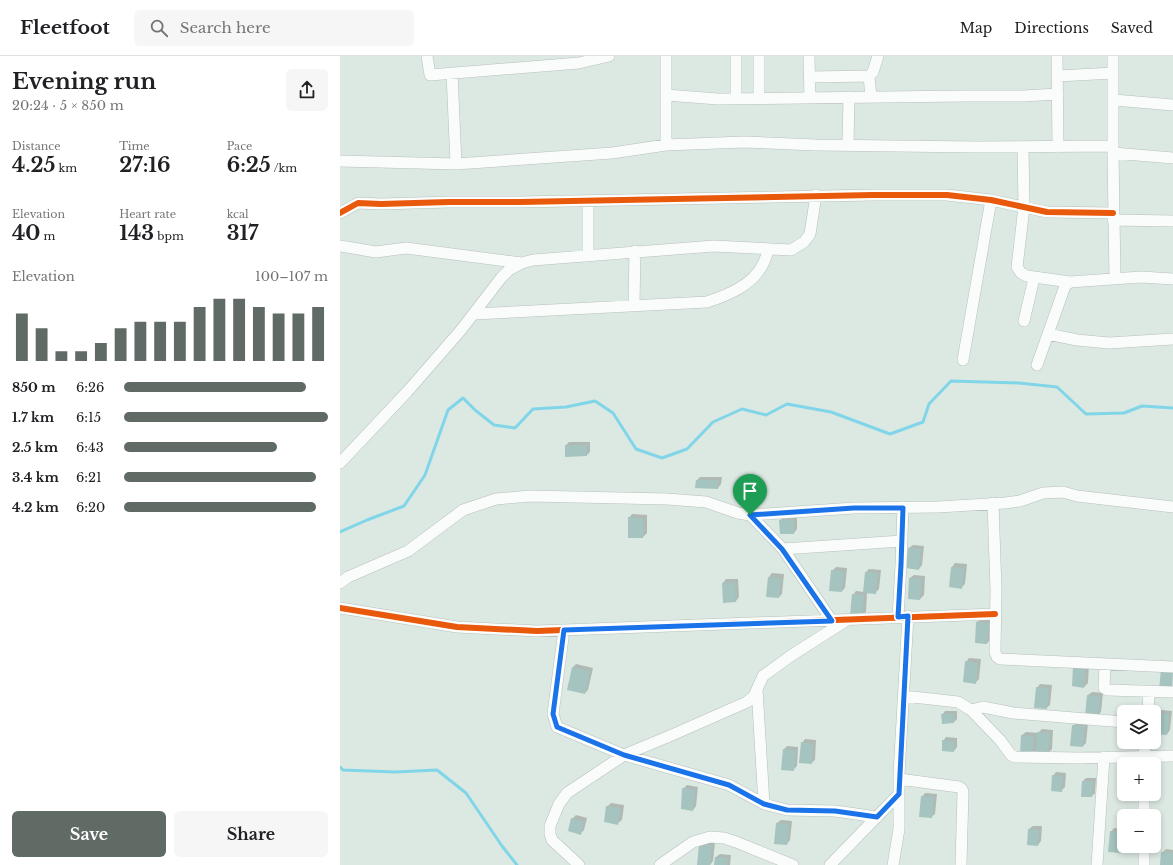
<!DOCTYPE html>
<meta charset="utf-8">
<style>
:root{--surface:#fff;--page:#f6f6f6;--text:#202124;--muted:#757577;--line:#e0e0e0;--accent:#616b66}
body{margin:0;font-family:"Libre Baskerville",serif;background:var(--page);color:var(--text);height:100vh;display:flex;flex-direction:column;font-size:15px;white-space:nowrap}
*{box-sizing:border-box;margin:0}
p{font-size:13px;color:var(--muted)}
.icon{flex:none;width:22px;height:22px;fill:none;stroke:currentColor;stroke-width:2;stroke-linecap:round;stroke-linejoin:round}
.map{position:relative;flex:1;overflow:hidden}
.details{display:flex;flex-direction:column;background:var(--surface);width:340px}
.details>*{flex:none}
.controls{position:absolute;left:777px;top:649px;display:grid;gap:8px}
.controls a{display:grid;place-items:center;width:44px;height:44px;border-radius:6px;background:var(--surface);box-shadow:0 2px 6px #0003;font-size:20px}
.pin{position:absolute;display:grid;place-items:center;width:34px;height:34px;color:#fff;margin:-41px -17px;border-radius:50% 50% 50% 0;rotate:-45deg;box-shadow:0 0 4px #0007}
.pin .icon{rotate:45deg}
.round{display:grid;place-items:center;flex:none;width:42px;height:42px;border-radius:6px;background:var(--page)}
.summary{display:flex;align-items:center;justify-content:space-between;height:68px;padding:0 12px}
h1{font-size:22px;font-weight:700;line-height:30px}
.metrics{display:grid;grid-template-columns:repeat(3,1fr);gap:6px;height:68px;padding:4px 12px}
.metrics div{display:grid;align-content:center}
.metrics b{font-size:20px;font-weight:700}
.metrics small{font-size:11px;font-weight:400}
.metrics p{font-size:11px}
.chart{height:112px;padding:8px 12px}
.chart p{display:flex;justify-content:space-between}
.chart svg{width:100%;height:72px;margin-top:4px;stroke:var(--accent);stroke-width:6}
.button{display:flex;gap:8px;margin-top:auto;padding:8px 12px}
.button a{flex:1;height:46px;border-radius:6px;background:var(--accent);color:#fff;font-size:16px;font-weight:700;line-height:46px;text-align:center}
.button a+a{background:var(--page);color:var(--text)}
ul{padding:0 12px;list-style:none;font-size:13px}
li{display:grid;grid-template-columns:64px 48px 1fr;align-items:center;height:30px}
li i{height:10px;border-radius:5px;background:var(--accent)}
header{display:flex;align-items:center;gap:24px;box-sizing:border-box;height:56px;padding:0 20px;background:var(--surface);border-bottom:1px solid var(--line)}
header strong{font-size:19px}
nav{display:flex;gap:22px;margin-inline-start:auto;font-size:14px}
.search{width:280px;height:36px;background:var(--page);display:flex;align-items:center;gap:10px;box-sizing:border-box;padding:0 14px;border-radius:6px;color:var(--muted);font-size:15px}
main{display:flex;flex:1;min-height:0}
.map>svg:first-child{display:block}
</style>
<header>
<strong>Fleetfoot</strong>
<div class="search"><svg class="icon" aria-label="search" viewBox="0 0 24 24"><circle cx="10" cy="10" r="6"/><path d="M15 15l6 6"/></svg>Search here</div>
<nav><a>Map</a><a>Directions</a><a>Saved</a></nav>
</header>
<main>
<section class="details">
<div class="summary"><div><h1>Evening run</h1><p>20:24 · 5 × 850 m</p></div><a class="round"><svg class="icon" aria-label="share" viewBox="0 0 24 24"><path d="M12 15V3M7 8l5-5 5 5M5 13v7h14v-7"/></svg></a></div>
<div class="metrics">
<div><p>Distance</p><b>4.25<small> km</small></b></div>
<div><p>Time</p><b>27:16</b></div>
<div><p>Pace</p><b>6:25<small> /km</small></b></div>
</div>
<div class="metrics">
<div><p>Elevation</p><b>40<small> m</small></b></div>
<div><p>Heart rate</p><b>143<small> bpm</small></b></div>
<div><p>kcal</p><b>317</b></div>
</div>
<div class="chart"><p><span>Elevation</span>100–107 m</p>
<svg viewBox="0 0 160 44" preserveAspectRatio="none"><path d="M5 44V15M15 44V24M25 44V38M35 44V38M45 44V33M55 44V24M65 44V20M75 44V20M85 44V20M95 44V11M105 44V6M115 44V6M125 44V11M135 44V15M145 44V15M155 44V11"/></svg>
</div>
<ul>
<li><b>850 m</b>6:26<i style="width:89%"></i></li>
<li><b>1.7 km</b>6:15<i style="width:100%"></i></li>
<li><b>2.5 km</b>6:43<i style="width:75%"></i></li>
<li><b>3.4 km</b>6:21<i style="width:94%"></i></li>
<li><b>4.2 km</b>6:20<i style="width:94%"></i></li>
</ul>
<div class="button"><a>Save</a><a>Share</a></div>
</section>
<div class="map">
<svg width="833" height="809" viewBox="0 0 833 809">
<rect width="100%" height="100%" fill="#dce8e2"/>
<!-- shadow -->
<path fill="#0003" d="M 229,386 L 250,386 L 250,396 L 247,399 L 226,389 Z
M 360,421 L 382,421 L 381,428 L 378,432 L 357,424 Z
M 292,458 L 307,459 L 307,477 L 303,481 L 289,462 Z
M 457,460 L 457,473 L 454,477 L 440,465 L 443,461 Z
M 573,489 L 584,490 L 582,509 L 579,513 L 568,512 L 569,492 Z
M 615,507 L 627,508 L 625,528 L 621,532 L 610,530 L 612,511 Z
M 496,511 L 507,512 L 505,532 L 502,535 L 492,515 Z
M 529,513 L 541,514 L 539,533 L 535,537 L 527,536 L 526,556 L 522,559 L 513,539 L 516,535 L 524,536 L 526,516 Z
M 432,517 L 444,518 L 442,538 L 439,541 L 427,540 L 429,521 Z
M 574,519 L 585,520 L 584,539 L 580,543 L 569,542 L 570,522 Z
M 386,523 L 398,523 L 399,541 L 396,545 L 384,546 L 383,527 Z
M 641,563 L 652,564 L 651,583 L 647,587 L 637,566 Z
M 629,602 L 641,603 L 639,623 L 636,626 L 626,606 Z
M 236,608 L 253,612 L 248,634 L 245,637 L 233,611 Z
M 749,608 L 748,627 L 744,631 L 733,630 Z
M 700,628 L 712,629 L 710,649 L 706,652 L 697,632 Z
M 752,636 L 763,637 L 761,656 L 758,660 L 746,659 L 748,639 Z
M 821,654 L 832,655 L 830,674 L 827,678 L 817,657 Z
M 605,655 L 617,655 L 617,663 L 614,666 L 602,659 Z
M 737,666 L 748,667 L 746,687 L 743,690 L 733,670 Z
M 702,673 L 713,674 L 712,693 L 708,697 L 695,695 L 681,699 L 682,679 L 686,676 L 698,677 Z
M 606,681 L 617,682 L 617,691 L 614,695 L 603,685 Z
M 465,683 L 476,684 L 475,704 L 471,707 L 462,687 Z
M 447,690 L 458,691 L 457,710 L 453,714 L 444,693 Z
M 716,716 L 726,717 L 725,731 L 721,735 L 713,720 Z
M 746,722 L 756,722 L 755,737 L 752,740 L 743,725 Z
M 347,729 L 358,731 L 356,750 L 353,754 L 343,733 Z
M 585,737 L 597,738 L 595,758 L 591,761 L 582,741 Z
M 271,747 L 284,749 L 282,764 L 278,767 L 267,751 Z
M 236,759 L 247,762 L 244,774 L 240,778 L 232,763 Z
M 441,764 L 452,765 L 450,784 L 447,788 L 437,767 Z
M 693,770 L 702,770 L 701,785 L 698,789 L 689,773 Z
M 774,772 L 784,773 L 784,793 L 780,796 L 771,776 Z
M 364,785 L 375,786 L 373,805 L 370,809 L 358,808 Z
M 826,793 L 833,794 L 833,809 L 821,809 L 822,797 Z
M 380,798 L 391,799 L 390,809 L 375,809 L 376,801 Z"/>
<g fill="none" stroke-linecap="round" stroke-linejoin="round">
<!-- stream -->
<path stroke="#80d6e8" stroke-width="3" d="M 0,476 L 27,464 L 64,450 L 85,419 L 108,354 L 123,342 L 135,354 L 154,369 L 175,372 L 193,353 L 226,351 L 255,345 L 273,357 L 296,393 L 322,402 L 347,393 L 373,366 L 402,353 L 426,359 L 447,348 L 491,356 L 550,378 L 583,366 L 589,348 L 611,325 L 679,327 L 717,331 L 746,358 L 784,357 L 802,350 L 833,352
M 0,711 L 3,714 L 55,716 L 97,714 L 126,737 L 162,790 L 177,809"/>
</g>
<!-- building -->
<path fill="#a5c3bf" d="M 225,389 L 247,389 L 247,400 L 225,401 Z
M 356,424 L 378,424 L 378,433 L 355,432 Z
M 288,461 L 304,462 L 303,482 L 288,482 Z
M 454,463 L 454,478 L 440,478 L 439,464 Z
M 568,492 L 581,493 L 579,514 L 566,512 Z
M 611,511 L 624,512 L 622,533 L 609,531 Z
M 491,514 L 504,515 L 502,536 L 489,535 Z
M 525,516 L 538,517 L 536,538 L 523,537 Z
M 428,521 L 441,522 L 439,542 L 426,541 Z
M 569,522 L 582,523 L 580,544 L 568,543 Z
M 395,526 L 396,546 L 383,547 L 382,527 Z
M 512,538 L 524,539 L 523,560 L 510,559 Z
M 636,566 L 649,567 L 647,588 L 635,587 Z
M 625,605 L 638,607 L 636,628 L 623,626 Z
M 733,610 L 746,611 L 744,632 L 732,630 Z
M 232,611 L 250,615 L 245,638 L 227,634 Z
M 821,613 L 833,614 L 832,635 L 819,634 Z
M 696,631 L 709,632 L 707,653 L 694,652 Z
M 747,639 L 760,640 L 758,661 L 745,660 Z
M 816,657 L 829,658 L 827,679 L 814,678 Z
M 601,658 L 614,658 L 614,667 L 602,668 Z
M 732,669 L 745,670 L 743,691 L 730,690 Z
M 697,676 L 710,677 L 708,698 L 696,696 Z
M 681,679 L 694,680 L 692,701 L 680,699 Z
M 602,684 L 614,685 L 614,696 L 602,695 Z
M 461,686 L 473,688 L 472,708 L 459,707 Z
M 443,693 L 456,694 L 454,715 L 441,714 Z
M 712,719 L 723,720 L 722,736 L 711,735 Z
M 742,725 L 753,725 L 752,741 L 741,741 Z
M 342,732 L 355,734 L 353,755 L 341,753 Z
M 581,740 L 594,741 L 592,762 L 579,761 Z
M 266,750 L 281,752 L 278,769 L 264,766 Z
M 231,762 L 244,766 L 241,779 L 228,775 Z
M 436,767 L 449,768 L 447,789 L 434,788 Z
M 688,773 L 699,774 L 698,790 L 687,789 Z
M 770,775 L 783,776 L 781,797 L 768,796 Z
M 359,788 L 372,789 L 370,809 L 357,809 Z
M 821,796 L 833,797 L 833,809 L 820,809 Z
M 375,801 L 388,802 L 387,809 L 374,809 Z"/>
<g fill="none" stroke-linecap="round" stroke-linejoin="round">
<!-- minor casing -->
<g stroke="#b7c0bb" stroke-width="12">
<path id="minor" d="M 87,0 L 90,19 L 239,7 L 269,0
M 326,0 L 326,89
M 419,0 L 419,42
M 469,0 L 470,42
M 717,0 L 718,91
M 773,0 L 773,97 L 775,222
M 112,17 L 116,108
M 718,20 L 773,17
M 470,21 L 529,20
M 326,39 L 378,43 L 626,40 L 683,40 L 718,38
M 531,41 L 529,20 L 533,16 L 538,0
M 396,42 L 396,0
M 774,44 L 833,49
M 508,89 L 509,41
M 683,91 L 684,151 L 677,211 L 681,217 L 687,220 L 730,226
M 773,97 L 833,102
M 0,105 L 116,108 L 272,97 L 326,89 L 404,86 L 476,89 L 636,91 L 773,90
M 0,157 L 18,147 L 41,148 L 109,146 L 180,146 L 533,139 L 607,139 L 651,144 L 707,156 L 773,157
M 773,164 L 833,165
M 0,190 L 36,196 L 66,192 L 182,207
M 248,199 L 248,145
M 294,249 L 295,195
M 134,258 L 367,246 C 388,239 413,229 423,208 C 426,203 427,198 428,193
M 684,265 L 694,222
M 708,278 L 737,284 L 769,287 L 833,283
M 623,304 L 651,144
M 697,309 L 725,230 L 730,226 L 801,221 L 833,223
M 0,407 L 67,336 L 121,274 L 161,222 L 169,214 L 182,207 L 193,204 L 374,190 L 451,194 L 464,186 L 470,178 L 476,139
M 653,447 L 656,534 L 655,596 L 657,601 L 660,603 L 833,611
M 410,459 L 514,452 L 598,451 L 665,447 L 680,445 L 703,437 L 723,436 L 737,440 L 833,451
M 443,493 L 562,485
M 0,527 L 8,521 L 68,495 L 123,454 L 156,443 L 190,440 L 327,443 L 366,446 L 398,457 L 410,459 L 443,493 L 492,565
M 0,552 L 117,571 L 197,575 L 655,558
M 558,561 L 561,509 L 563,451
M 224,574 L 213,658 L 217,671 L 284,699 L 389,729 L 424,748 L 447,754 L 495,755 L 537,761
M 765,608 L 764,632 L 768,634 L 833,636
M 417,633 L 424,748
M 564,640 L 618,646 L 631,654 L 660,684 L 671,699 L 675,701 L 738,702 L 833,700
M 631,654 L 643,651 L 673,657 L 784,666
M 808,656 L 809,636
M 804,707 L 805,686
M 559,723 L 619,731 L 622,733 L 623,736 L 621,809
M 804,738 L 804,760
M 804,790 L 804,809
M 239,809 L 212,784 L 210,778 L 210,770 L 219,748 L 227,737 L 284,699 L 332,679 L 407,646 L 414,640 L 423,620 L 452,599 L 507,564
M 320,809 L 353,786 L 370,781 L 384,782 L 396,786 L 453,809
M 490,809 L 559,738
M 553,809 L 559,773 L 559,718 L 568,560
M 757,809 L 764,701"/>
</g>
<!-- minor -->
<use href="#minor" stroke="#fafcfb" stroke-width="11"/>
<!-- cycleway casing -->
<g stroke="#fff" stroke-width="8">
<path id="cycleway" d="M 0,157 L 18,147 L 41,148 L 109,146 L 180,146 L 533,139 L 607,139 L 651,144 L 707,156 L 773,157
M 0,552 L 117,571 L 197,575 L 655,558"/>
</g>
<!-- cycleway -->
<use href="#cycleway" stroke="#e8590c" stroke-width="6"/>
</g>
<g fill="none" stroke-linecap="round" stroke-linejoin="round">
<!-- route casing -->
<g stroke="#fff" stroke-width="8">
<path id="route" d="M 514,452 L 563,452 L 561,509 L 558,561 L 568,560 L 559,738 L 537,761 L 495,755 L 447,754 L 424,748 L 389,729 L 284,699 L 217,671 L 213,658 L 224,574 L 492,565 L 442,493 L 410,459 Z"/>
</g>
<!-- route -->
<use href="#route" stroke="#1a73e8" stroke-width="5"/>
</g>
</svg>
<div class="controls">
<a><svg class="icon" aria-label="layers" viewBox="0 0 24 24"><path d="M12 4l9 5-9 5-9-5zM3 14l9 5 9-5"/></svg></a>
<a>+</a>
<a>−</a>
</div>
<div class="pin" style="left:410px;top:459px;background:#1e9e55"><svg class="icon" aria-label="arrive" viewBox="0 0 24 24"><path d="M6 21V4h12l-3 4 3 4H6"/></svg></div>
</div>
</main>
